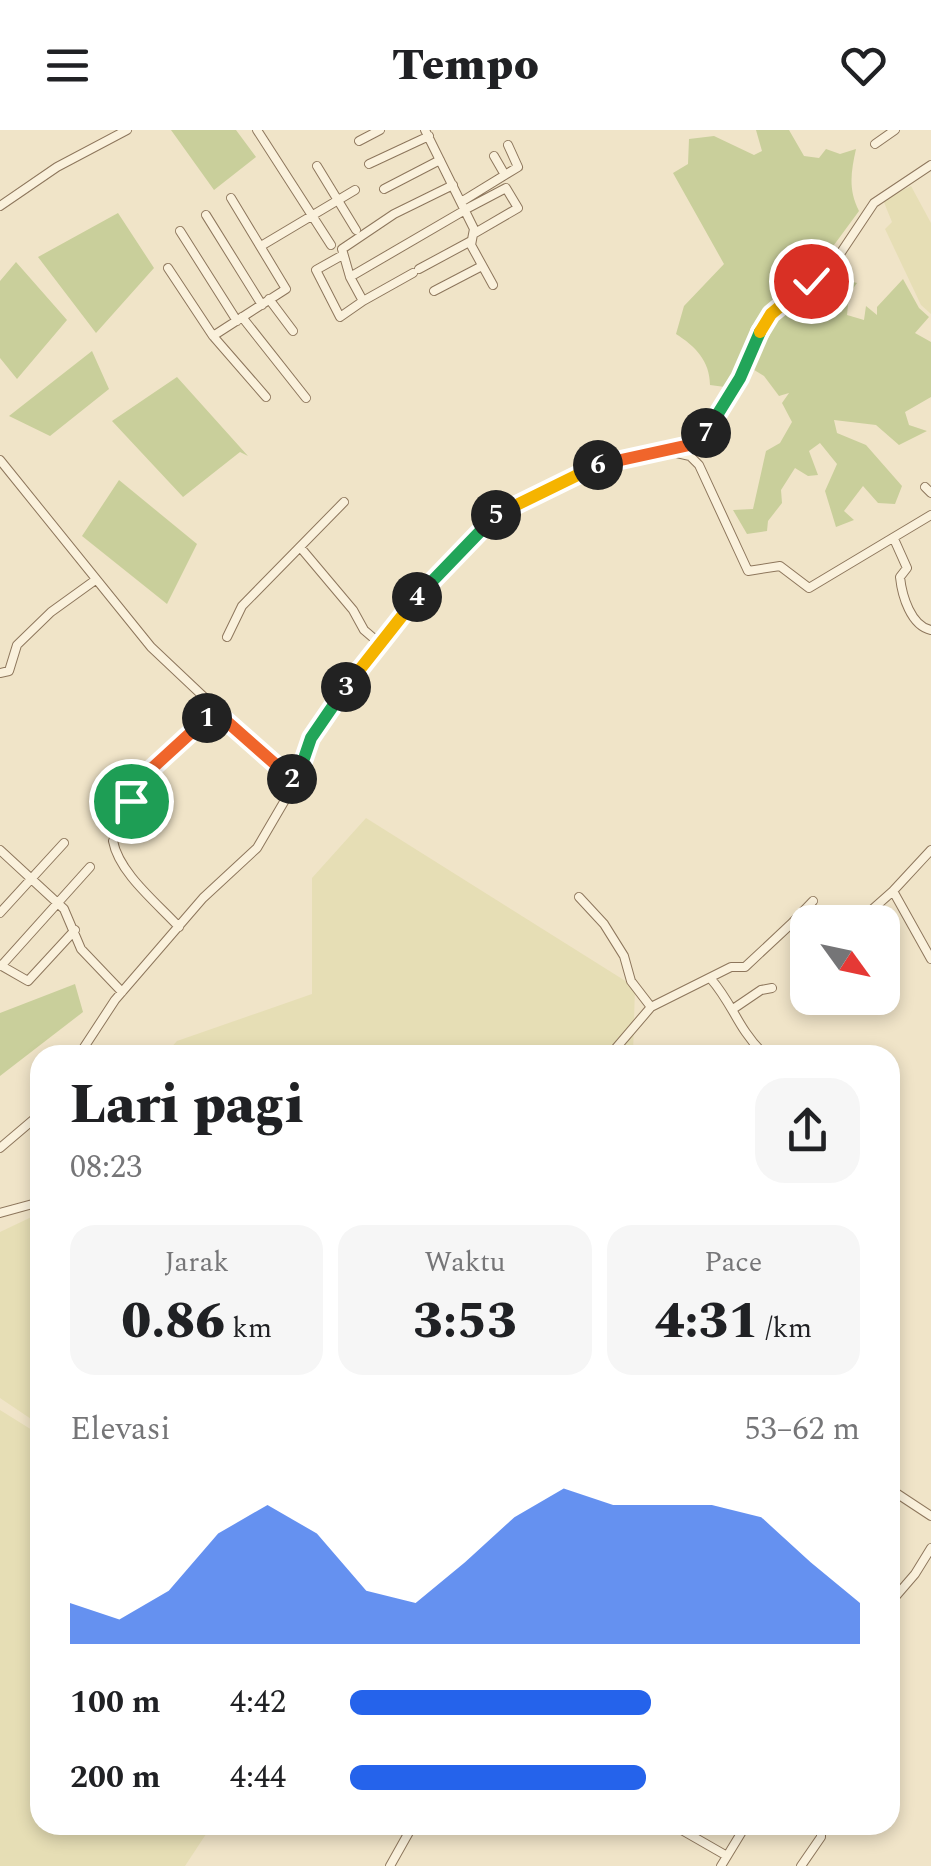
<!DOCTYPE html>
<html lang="id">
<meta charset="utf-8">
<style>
:root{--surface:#fff;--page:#f6f6f6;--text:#202124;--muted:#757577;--accent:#2563eb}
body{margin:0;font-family:Spectral,serif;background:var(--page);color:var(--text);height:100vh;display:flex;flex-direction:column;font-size:38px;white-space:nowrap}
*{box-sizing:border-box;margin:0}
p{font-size:32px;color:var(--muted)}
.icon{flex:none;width:55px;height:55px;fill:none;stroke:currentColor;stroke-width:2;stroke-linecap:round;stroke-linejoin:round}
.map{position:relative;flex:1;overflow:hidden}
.panel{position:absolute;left:30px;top:915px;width:870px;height:790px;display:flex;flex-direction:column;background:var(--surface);border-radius:30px;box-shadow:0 5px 15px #0003}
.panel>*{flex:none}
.needle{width:65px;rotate:123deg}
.tools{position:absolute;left:790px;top:775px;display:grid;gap:20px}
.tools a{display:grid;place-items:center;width:110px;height:110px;border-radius:20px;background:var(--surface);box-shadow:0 5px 15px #0003;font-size:50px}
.pin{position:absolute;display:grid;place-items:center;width:85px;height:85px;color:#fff;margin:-42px;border:5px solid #fff;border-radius:50%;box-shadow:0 2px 10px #0007}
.km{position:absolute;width:50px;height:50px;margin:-25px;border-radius:50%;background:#222;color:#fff;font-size:28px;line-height:50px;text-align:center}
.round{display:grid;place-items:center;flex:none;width:105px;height:105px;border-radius:30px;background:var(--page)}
.headline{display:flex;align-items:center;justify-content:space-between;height:170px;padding:0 40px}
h1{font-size:55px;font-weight:800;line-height:75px}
.stats{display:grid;grid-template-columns:repeat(3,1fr);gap:15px;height:170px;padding:10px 40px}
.stats div{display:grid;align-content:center;border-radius:25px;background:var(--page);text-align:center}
.stats b{font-size:50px;font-weight:800}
.stats small{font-size:28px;font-weight:400}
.stats p{font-size:28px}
.chart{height:280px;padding:20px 40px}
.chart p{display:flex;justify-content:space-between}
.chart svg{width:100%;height:180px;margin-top:10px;fill:var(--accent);opacity:.7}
ul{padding:0 40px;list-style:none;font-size:32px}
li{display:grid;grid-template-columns:160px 120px 1fr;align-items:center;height:75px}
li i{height:25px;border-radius:12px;background:var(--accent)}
header{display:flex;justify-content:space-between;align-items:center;height:130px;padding:0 40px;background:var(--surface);font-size:45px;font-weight:800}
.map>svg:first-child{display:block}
</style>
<header><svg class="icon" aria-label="menu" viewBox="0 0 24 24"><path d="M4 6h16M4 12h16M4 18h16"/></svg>Tempo<svg class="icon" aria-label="heart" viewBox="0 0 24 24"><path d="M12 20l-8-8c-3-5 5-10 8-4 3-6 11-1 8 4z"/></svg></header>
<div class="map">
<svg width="931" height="1736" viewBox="0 0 931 1736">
<rect width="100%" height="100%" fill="#f0e4c8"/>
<!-- farmland -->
<path fill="#e6deb5" d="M 911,56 L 931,93 L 931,184 L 921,175 L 885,99 L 892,92 L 883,70 Z
M 366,688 L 635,857 L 633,925 L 164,925 L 177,911 L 312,864 L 312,748 Z
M 40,1083 L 40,1295 L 0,1268 L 0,1102 Z
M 0,1280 L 40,1305 L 40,1695 L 212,1695 L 185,1736 L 0,1736 Z"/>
<!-- green -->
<path fill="#c9cf9b" d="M 171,0 L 236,0 L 256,27 L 214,60 Z
M 756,0 L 789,0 L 804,26 L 819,28 L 826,19 L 840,24 L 856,19 C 851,42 848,59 859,81 L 820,134 L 813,170 L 826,171 L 841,149 L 857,153 L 849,164 L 847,185 L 864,190 L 866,176 L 877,185 L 877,177 L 903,149 L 919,178 L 929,187 L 915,203 L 931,212 L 931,267 L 905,282 L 909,295 L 927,301 L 899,315 L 876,295 L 834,290 L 837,303 L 866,315 L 902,356 L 895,374 L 878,373 L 863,356 L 844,381 L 854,390 L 836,397 L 825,361 L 837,334 L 820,313 L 809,321 L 818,345 L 808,346 L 795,338 L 781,360 L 782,373 L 768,391 L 767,401 L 747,404 L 733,380 L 753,379 L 766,321 L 780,313 L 792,292 L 782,273 L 789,263 L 779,266 L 764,246 L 751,238 L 725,257 L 710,255 C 710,231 695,216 676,204 L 684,176 L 724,134 L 673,43 L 688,34 L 689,9 L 714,6 L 754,25 L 762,21 Z
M 118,83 L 154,138 L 96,203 L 38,127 Z
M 16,132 L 67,190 L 17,249 L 0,228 L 0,151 Z
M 92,221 L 109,259 L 50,306 L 9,286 Z
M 177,247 L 248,326 L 240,322 L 183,367 L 112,291 Z
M 119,350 L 197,414 L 167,474 L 82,406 Z
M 75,854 L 83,882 L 0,946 L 0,883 Z"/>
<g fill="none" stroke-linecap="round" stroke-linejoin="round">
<!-- minor casing -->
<g stroke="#8d765c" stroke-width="10">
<path id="minor" d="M 257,0 L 331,115
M 425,0 L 474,99 L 471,115 L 493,155
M 359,11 L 380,0
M 875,14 L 895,0
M 494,26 L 505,45
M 369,34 L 429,6
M 317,36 L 356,100
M 453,55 L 394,84 L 342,119 L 350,147 L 465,80
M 384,59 L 440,30
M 461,72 L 518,37 L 508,15
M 0,76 L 57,37 L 127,0
M 468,78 L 506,58 L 518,78 L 475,103
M 206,85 L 262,175
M 180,101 L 237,191
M 261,116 L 355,60
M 341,126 L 316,140 L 340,187 L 363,171
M 168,138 L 213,206 L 266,267
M 419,139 L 471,111
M 350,147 L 363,171 L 413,143
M 434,161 L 482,136
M 269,169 L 293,201
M 242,187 L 306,268
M 213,206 L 286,159 L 231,68
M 668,321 L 690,326 L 699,335 L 748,441 L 780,436 L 809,458 L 931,385
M 0,330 L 151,517 L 295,653
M 925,357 L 931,363
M 894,409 L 907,438 L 900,447 C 902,466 911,496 931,500
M 300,417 L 353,480 L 364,500 L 378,512
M 227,507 L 242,476 L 344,372
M 0,543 L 9,541 L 17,515 L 51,482 L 94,451
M 0,720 L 64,779 L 81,819 L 122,862
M 931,720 L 893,761 L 931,829
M 579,767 L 604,794 L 624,826 L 631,851 L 651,877
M 0,783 L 64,713
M 858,792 L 893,761
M 791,794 L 813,771
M 179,797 C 157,773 119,743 113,711 L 131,671 L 143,658 L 148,642 L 215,581
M 0,835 L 28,851 L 75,800
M 1,836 L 90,737
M 711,849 C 732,873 738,898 761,921
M 733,879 L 761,860 L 772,858
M 79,925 L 115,870 L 203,768 L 257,718 L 295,653 L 320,592 L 378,512 L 482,396 L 520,370 L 606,331 L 695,314 L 702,309 L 740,247 L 771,184 L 836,130 L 874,73 L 931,35
M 610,925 L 651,877 L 731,837 L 745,837 L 791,794 L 808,810
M 0,1018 L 40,984
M 0,1083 L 40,1072
M 890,1359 L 931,1386
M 890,1473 L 915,1444 L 931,1418
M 673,1695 L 727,1726
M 390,1736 L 413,1695
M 721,1736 L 746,1695
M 801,1736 L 821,1707 L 821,1695"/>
</g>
<!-- minor -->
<use href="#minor" stroke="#faf1dc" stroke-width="8"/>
</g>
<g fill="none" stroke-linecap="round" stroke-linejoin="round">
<!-- split-1 casing -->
<g stroke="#fff" stroke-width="20">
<path id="split-1" d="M 131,671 L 144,658 L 148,642 L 207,588"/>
</g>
<!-- split-2 casing -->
<g stroke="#fff" stroke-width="20">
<path id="split-2" d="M 207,588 L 215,581 L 292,649"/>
</g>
<!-- split-3 casing -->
<g stroke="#fff" stroke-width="20">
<path id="split-3" d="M 292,649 L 296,652 L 311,608 L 346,557"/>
</g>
<!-- split-4 casing -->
<g stroke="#fff" stroke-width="20">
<path id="split-4" d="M 346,557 L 417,467"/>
</g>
<!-- split-5 casing -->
<g stroke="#fff" stroke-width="20">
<path id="split-5" d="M 417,467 L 496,385"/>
</g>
<!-- split-6 casing -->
<g stroke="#fff" stroke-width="20">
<path id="split-6" d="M 496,385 L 598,335"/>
</g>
<!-- split-7 casing -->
<g stroke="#fff" stroke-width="20">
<path id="split-7" d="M 598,335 L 694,314 L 706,303"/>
</g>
<!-- split-8 casing -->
<g stroke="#fff" stroke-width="20">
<path id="split-8" d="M 706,303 L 740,248 L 760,202"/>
</g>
<!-- split-9 casing -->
<g stroke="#fff" stroke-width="20">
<path id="split-9" d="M 760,202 L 771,184 L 811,151"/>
</g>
<!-- split-1 -->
<use href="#split-1" stroke="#f0652b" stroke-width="12"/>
<!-- split-2 -->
<use href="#split-2" stroke="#f0652b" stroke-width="12"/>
<!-- split-3 -->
<use href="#split-3" stroke="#22a559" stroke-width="12"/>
<!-- split-4 -->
<use href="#split-4" stroke="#f5b400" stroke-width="12"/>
<!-- split-5 -->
<use href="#split-5" stroke="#22a559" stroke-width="12"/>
<!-- split-6 -->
<use href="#split-6" stroke="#f5b400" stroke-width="12"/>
<!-- split-7 -->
<use href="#split-7" stroke="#f0652b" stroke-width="12"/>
<!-- split-8 -->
<use href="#split-8" stroke="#22a559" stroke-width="12"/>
<!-- split-9 -->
<use href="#split-9" stroke="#f5b400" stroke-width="12"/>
</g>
</svg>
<div class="tools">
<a><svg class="needle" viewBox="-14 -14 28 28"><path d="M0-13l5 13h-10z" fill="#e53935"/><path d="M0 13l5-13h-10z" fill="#757577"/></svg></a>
</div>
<div class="pin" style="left:131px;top:671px;background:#1e9e55"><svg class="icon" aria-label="arrive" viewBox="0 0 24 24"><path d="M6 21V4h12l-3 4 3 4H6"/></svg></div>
<div class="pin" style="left:811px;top:151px;background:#d93025"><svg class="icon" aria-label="check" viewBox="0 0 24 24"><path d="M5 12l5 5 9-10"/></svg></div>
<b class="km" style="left:207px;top:588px">1</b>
<b class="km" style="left:292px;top:649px">2</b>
<b class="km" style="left:346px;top:557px">3</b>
<b class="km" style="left:417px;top:467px">4</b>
<b class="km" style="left:496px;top:385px">5</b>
<b class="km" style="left:598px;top:335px">6</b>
<b class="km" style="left:706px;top:303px">7</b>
<section class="panel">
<div class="headline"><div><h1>Lari pagi</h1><p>08:23</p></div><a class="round"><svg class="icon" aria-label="share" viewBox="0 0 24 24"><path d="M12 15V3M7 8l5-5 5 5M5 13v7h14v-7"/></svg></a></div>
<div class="stats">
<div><p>Jarak</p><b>0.86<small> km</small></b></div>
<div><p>Waktu</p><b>3:53</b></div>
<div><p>Pace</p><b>4:31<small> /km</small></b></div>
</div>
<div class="chart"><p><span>Elevasi</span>53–62 m</p>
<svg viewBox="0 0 160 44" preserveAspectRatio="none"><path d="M0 44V34L10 38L20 31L30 17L40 10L50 17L60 31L70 34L80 24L90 13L100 6L110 10L120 10L130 10L140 13L150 24L160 34V44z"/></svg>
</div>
<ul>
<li><b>100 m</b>4:42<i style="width:59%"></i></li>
<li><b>200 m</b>4:44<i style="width:58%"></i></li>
</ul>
</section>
</div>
